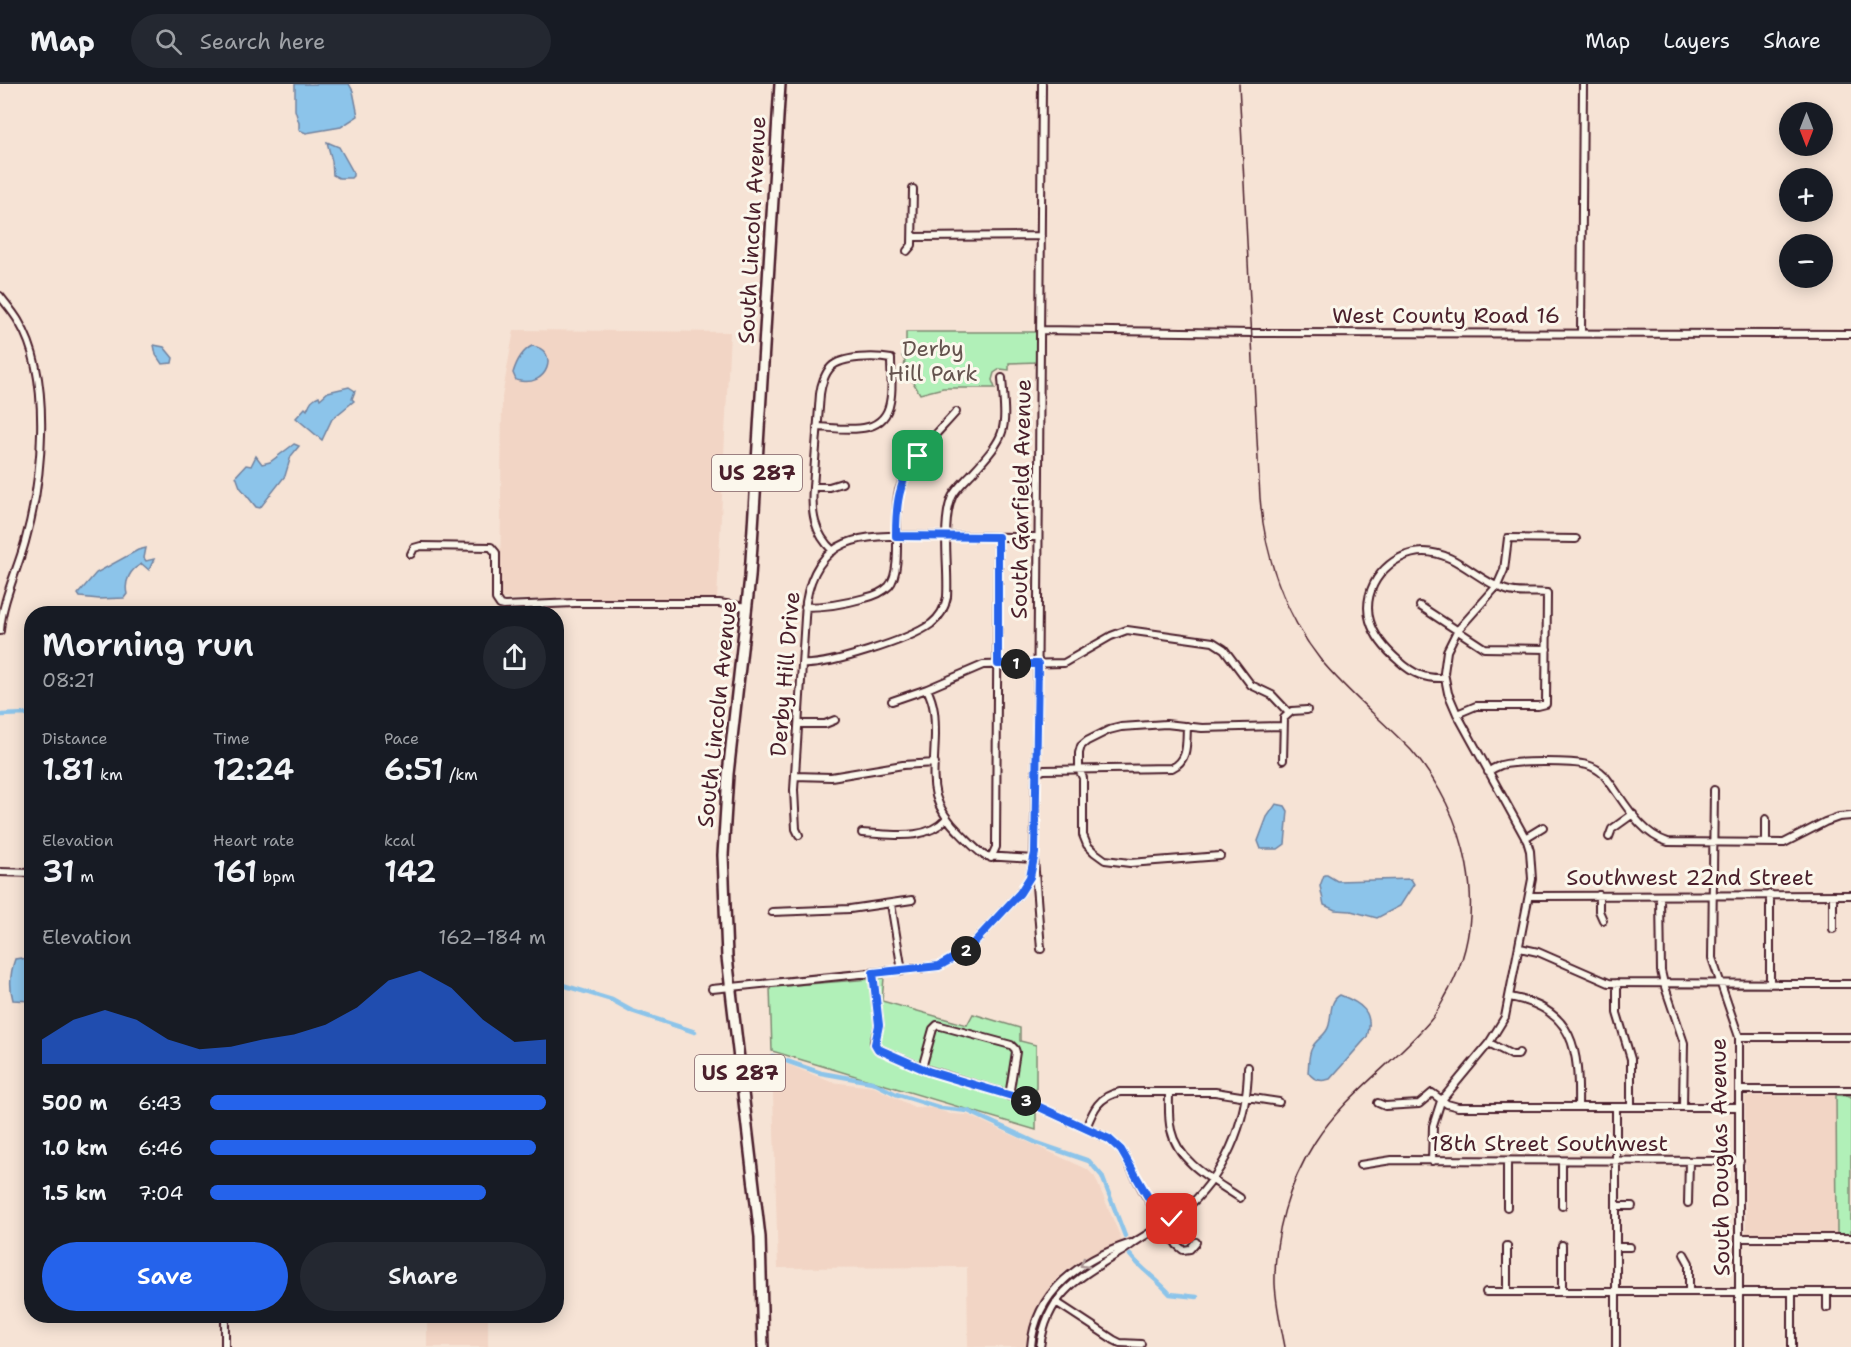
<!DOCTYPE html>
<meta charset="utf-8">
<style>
:root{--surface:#171b24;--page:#242831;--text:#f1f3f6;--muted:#9ea1a6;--line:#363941;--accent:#2563eb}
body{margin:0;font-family:"Shantell Sans",sans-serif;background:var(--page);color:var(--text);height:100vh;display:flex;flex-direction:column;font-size:22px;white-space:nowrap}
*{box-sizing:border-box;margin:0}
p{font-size:20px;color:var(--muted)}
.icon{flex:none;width:33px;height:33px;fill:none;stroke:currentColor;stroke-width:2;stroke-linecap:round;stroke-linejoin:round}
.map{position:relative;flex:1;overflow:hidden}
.details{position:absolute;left:24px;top:522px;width:540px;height:717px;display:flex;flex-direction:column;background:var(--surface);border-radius:24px;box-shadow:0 3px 15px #0003}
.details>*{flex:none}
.needle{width:39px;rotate:180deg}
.fabs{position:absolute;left:1779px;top:18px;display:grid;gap:12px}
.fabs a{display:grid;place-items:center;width:54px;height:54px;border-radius:50%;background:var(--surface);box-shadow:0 3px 15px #0003;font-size:30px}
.pin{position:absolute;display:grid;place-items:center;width:51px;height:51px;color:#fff;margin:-26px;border-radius:12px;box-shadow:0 3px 9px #0006}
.km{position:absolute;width:30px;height:30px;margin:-15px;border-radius:50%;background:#222;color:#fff;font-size:16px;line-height:30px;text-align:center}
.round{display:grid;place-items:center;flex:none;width:63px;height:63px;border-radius:32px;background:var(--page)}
.headline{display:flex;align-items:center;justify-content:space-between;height:102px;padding:0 18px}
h1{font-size:33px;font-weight:600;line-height:45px}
.metrics{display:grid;grid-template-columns:repeat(3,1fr);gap:9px;height:102px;padding:6px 18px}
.metrics div{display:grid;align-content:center}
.metrics b{font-size:30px;font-weight:600}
.metrics small{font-size:16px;font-weight:400}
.metrics p{font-size:16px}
.chart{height:168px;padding:12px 18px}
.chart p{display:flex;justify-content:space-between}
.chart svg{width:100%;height:108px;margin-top:6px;fill:var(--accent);opacity:.7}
.cta{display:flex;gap:12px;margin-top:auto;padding:12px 18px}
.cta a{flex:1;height:69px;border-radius:36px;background:var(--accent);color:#fff;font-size:24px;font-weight:600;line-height:69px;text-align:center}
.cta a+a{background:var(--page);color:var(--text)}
ul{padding:0 18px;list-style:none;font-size:20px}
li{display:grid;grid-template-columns:96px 72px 1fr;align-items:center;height:45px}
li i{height:15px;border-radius:8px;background:var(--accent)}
header{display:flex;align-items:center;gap:36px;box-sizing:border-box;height:84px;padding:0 30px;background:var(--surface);border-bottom:2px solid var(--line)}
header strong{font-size:28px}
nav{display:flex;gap:33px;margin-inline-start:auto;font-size:21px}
.search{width:420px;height:54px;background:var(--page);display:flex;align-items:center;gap:15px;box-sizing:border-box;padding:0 21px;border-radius:33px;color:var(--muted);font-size:22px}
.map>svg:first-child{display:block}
</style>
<header>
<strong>Map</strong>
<div class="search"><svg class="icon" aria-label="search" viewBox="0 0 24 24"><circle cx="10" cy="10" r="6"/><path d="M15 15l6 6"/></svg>Search here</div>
<nav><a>Map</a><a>Layers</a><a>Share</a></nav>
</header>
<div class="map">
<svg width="1851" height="1263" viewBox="0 0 1851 1263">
<rect width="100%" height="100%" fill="#f6e3d5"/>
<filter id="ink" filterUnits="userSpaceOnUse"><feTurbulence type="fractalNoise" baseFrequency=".0167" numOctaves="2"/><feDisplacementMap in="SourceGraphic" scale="12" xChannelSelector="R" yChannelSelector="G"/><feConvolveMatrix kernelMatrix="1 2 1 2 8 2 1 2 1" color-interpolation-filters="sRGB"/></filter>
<g filter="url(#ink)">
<!-- built -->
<path fill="#f2d5c5" d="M 514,246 L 730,248 L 717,516 L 500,515 L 502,313 Z
M 772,974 L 831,998 L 874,1003 L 914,1023 L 933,1024 L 950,1030 L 968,1031 L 1087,1085 L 1095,1093 L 1123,1159 L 1084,1174 L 1060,1191 L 1038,1224 L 1028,1263 L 968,1263 L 967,1183 L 778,1184 Z
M 1836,1011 L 1837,1151 L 1746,1150 L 1745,1012 Z
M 427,1232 L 488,1232 L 488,1263 L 427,1263 Z"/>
<!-- green -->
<path fill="#b1f0b8" stroke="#7e8872" stroke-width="1.5" d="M 906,248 L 1036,248 L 1037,278 L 1009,279 L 1009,286 L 1000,285 L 994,289 L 992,296 L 995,304 L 943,304 L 920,310 L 904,283 L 905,277 L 902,272 L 906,268 Z
M 884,894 L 882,917 L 967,941 L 973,930 L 1020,944 L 1020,957 L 1036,961 L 1036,1046 L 772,967 L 770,903 Z
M 1836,1011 L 1851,1012 L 1851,1150 L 1837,1151 Z"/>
<!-- water -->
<path fill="#8cc4ea" stroke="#72829e" stroke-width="1.5" d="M 295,0 L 349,0 L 353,7 L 358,32 L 341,43 L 306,49 L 299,46 L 299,39 L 295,26 Z
M 327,58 L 339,63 L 353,88 L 353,92 L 351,94 L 339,94 L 333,91 L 332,77 Z
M 154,261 L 164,263 L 173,274 L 172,279 L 162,280 L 156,271 Z
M 532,262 C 560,265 549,306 516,296 L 513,289 C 516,279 522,267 532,262 Z
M 349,303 L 355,307 L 352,315 L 354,317 L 332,335 L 322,356 L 296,334 L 305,324 L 307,326 C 310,319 311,315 319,312 L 320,315 L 328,308 Z
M 294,360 L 299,362 L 291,372 L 285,392 L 260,424 L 256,423 L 240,403 L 236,392 L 246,381 L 251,382 L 256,372 L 262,380 L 270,378 Z
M 146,464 L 144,474 L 146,477 L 154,475 L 149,486 L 142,480 C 130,485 124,498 127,510 L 124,514 L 99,515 L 80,513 L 78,510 L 96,489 L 138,466 Z
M 1276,720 L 1285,722 L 1288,727 L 1285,760 L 1278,765 L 1261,765 L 1258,757 L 1267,733 Z
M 1324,791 L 1327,791 L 1337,797 L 1411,795 L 1414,800 L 1400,822 L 1377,834 L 1351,827 L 1335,826 L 1324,821 L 1320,802 Z
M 21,874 L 31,879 L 31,917 L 13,916 C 9,902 10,889 15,875 Z
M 1340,911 C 1361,919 1375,928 1367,953 L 1330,995 C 1321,998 1313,996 1308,988 C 1309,980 1308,971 1312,964 C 1316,954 1326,953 1329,941 C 1332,930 1329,917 1340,911 Z"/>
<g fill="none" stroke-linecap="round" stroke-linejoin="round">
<!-- canal -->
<path stroke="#8cc4ea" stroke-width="4.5" d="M 2,631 L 26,630 L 32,634
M 556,899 L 612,916 L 632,927 L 695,948
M 772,972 L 821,989 L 872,998 L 896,1010 L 941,1024 L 968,1027 L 1037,1059 L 1089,1077 L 1102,1092 L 1125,1152
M 1130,1171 C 1142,1186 1157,1195 1170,1210 L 1197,1213"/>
<!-- minor casing -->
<g stroke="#4a1f2b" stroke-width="10">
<path id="minor" d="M 913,153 L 1041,152
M 907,167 L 912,161 L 913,105
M 0,212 C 6,220 14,229 19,238 C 53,294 42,398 25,458 C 17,487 2,517 0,547
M 1041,246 L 1253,249 L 1851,250
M 1581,249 L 1583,0
M 817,343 C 843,344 884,354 890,318 C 893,305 891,289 891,275 C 876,272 842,272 831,283 C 825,289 821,301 820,310 L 813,403 C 811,429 814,449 833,467
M 813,403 L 829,403 L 842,399
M 411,470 L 414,464 L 421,462 L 491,463 L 496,469 L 496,515 L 500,521 L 504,522 L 575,519 L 719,519 L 747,523
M 1420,522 L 1484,564 L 1547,565
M 805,523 C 827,523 844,520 865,514 C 874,512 882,509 889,502 C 904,485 892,431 899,407 C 909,375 935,352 956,328
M 802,580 C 828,582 909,556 931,540 C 940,533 945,524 947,513 C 949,483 941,440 952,413 C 956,404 966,396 973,388 C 1009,349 1006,347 1002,294
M 1444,594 C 1425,595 1413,590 1399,577 C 1386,566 1375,554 1370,537 C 1360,503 1390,468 1424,468 C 1456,468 1477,497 1506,506 C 1519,511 1533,507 1547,509 L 1546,620 L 1538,622 L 1476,622 L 1457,630
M 927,605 C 935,621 935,634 935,651 C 934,696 926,716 961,750 C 969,758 976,766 985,772 L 1034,775
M 892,617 L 927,605 L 983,581 L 1064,579 L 1111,552 L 1127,546 L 1213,558 L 1224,565 L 1251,601 L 1272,611 L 1289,629
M 799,640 L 825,640 L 835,636
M 1283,676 L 1284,634 L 1292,627 L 1307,626
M 1488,688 C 1492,685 1496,683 1501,681 C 1516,677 1572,677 1587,681 C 1594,683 1599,686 1604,691 C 1622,713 1638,749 1668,758 L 1784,759 L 1825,738 L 1839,733 L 1851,732
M 1036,689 L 1044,686 L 1172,684 C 1189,676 1186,659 1187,642
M 795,692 L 831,693 L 903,681 L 935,679
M 1714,706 L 1712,874 L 1739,953 L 1739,1263
M 862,749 C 891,750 925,758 946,735
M 799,751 L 796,745 L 794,706 L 806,518 C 818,444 873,452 932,452 C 967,452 1002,453 1038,453
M 1609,753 L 1612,745 L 1633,730
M 1525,754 L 1543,743
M 1766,759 L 1766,735
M 1220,772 L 1130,779 L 1105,776 L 1094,768 L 1087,761 L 1083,751 L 1083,694 L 1079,685 L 1079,669 L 1081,662 L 1087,657 L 1109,646 L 1121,643 L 1166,640 L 1202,644 L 1282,642
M 991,774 L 996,763 L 998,453
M 0,788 L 32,789
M 1599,811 L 1599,827 L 1603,836
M 1530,812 L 1851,811
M 1660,812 L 1661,887 L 1664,900 L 1684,959 L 1683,1023
M 891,820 L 902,887
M 772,828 L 850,825 L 912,816
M 1833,845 L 1833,811
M 1520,864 L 1538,868 L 1609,899 L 1851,900
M 1041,865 L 1034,775 L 1037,645 L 1042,0
M 873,889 L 879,941 L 874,958 L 878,965 L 928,986 L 1022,1015 L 1109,1055 L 1121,1066 L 1145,1110 L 1177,1161 L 1183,1166 L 1190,1165 L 1196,1158
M 1617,899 L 1617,929 L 1631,975 L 1631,1023
M 1770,900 L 1770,810
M 712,905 L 939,882 L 966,867 L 1020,809 L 1030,793 L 1033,778
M 1510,913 C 1575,925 1579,966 1578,1023
M 1739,953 L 1851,953
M 1489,959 L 1512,971 L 1518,971 L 1519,969
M 922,984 L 933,945 L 937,941 L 1011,961 L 1015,965 L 1016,968 L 1009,1012
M 1739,1006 L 1851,1006
M 1169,1008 C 1169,1020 1168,1034 1171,1046 C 1178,1079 1215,1097 1240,1114
M 1378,1019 L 1385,1022 L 1419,1020 L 1432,1009 L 1447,1020 L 1458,1023 L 1739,1023
M 1616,1023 L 1616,1263
M 1086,1044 C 1093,1026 1099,1012 1120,1008 L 1215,1008 L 1279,1018
M 1432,1077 L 1433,1042 L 1441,1017 L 1489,959 L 1505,933 L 1532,795 L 1530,767 L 1527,757 L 1457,630 L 1448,609 L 1444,589 L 1447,567 L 1457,547 L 1497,502 L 1504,486 L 1508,454 L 1576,455
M 1507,1077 L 1507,1123
M 1562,1077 L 1562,1122
M 1360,1081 L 1392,1076 L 1740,1077
M 1688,1119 L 1689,1077
M 1616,1122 L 1632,1122
M 1740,1154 L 1851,1154
M 1507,1162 L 1507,1208
M 1616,1163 L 1630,1163
M 1684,1170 L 1689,1179 L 1689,1208
M 1486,1208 L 1851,1208
M 1562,1208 L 1562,1161
M 1827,1208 L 1827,1224
M 1056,1218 L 1114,1256 L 1120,1259 L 1141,1260
M 225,1263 L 225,1232
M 1031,1263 C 1035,1207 1082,1175 1131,1159
M 1040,1263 C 1047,1210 1078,1194 1119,1169 C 1126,1165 1132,1160 1138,1156 C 1152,1147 1167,1139 1181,1129 C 1224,1094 1248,1038 1248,983
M 1792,1263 L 1792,1208"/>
</g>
<!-- highway casing -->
<g stroke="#4a1f2b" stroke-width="14">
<path id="highway" d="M 763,1263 L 760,1153 L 727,873 L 723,771 L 728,690 L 750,493 L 780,0"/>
</g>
<!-- minor -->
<use href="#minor" stroke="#fbf7ec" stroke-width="6"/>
<!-- highway -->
<use href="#highway" stroke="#fbf7ec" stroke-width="9"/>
<!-- rail -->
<path stroke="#4a1f2b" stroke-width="1.5" d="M 1239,0 L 1260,414 C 1265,472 1284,529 1320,575 C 1347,608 1381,635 1411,666 C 1467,730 1491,828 1449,906 C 1443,916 1438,928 1430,937 C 1394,979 1345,1011 1315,1058 C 1288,1100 1274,1151 1275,1200 C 1276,1221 1281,1242 1285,1263"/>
</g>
<!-- one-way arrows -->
<defs><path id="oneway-chevron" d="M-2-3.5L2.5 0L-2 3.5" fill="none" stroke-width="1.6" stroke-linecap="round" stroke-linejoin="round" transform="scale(1.5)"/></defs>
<use stroke="#ab9695" href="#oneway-chevron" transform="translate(1084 1180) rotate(149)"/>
</g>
<g fill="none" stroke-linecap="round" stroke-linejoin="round" filter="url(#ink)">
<!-- route casing -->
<g stroke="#fff" stroke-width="12">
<path id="route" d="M 918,372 C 898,396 896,422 896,452 L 998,453 L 998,580 L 1038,580 L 1035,769 L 1030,793 L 1020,809 L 966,867 L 939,882 L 873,889 L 879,941 L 875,960 L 878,965 L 928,987 L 1022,1015 L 1109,1055 L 1121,1066 L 1164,1141 L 1172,1135"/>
</g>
<!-- route -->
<use href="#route" stroke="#2563eb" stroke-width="8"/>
</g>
<g text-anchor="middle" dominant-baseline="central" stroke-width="6" stroke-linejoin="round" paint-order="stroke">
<!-- shield labels -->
<g fill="#fbf7ec" stroke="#7f6065" stroke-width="1.5">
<rect x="712" y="371" width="90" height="36" rx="4.5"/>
<rect x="695" y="971" width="90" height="36" rx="4.5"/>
</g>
<g font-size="21" font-weight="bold" fill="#4a1f2b">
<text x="757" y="389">US 287</text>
<text x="740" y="989">US 287</text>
</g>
<!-- street labels -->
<g font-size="22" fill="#4a1f2b" stroke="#fbf7ec">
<text transform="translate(752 146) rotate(-87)">South Lincoln Avenue</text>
<text x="1446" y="231">West County Road 16</text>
<text transform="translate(1021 415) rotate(-89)">South Garfield Avenue</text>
<text transform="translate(785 590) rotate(-85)">Derby Hill Drive</text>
<text transform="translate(717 630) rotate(-84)">South Lincoln Avenue</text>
<text x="1690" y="793">Southwest 22nd Street</text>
<text x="1549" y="1059">18th Street Southwest</text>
<text transform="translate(1720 1073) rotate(-91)">South Douglas Avenue</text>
</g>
<!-- park labels -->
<g font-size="22" fill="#64534e" stroke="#fbf7ec">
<text x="933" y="264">Derby<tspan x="933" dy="25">Hill Park</tspan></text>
</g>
</g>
</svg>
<div class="fabs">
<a><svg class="needle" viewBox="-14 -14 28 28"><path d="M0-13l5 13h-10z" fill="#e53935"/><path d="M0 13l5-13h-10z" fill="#9ea1a6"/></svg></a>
<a>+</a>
<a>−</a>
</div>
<div class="pin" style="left:918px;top:372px;background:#1e9e55"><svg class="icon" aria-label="arrive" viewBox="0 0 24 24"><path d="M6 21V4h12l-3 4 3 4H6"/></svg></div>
<div class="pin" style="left:1172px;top:1135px;background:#d93025"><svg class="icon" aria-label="check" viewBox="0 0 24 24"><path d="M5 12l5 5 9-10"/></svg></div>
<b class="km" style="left:1016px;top:580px">1</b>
<b class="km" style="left:966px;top:867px">2</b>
<b class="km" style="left:1026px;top:1017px">3</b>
<section class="details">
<div class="headline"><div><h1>Morning run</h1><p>08:21</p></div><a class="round"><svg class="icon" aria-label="share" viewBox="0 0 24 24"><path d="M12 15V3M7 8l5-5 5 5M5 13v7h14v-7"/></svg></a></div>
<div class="metrics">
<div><p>Distance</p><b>1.81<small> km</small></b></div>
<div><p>Time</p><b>12:24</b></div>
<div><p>Pace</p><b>6:51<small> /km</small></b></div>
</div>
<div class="metrics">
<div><p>Elevation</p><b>31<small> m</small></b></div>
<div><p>Heart rate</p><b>161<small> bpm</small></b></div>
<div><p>kcal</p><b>142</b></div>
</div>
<div class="chart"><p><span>Elevation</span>162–184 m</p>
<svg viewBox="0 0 160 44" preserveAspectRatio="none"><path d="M0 44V34L10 26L20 22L30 26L40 34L50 38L60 37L70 34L80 32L90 28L100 21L110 10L120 6L130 13L140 26L150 35L160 34V44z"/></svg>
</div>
<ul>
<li><b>500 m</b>6:43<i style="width:100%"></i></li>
<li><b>1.0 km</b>6:46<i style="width:97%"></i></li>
<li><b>1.5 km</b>7:04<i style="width:82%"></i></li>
</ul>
<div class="cta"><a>Save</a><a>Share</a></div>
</section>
</div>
